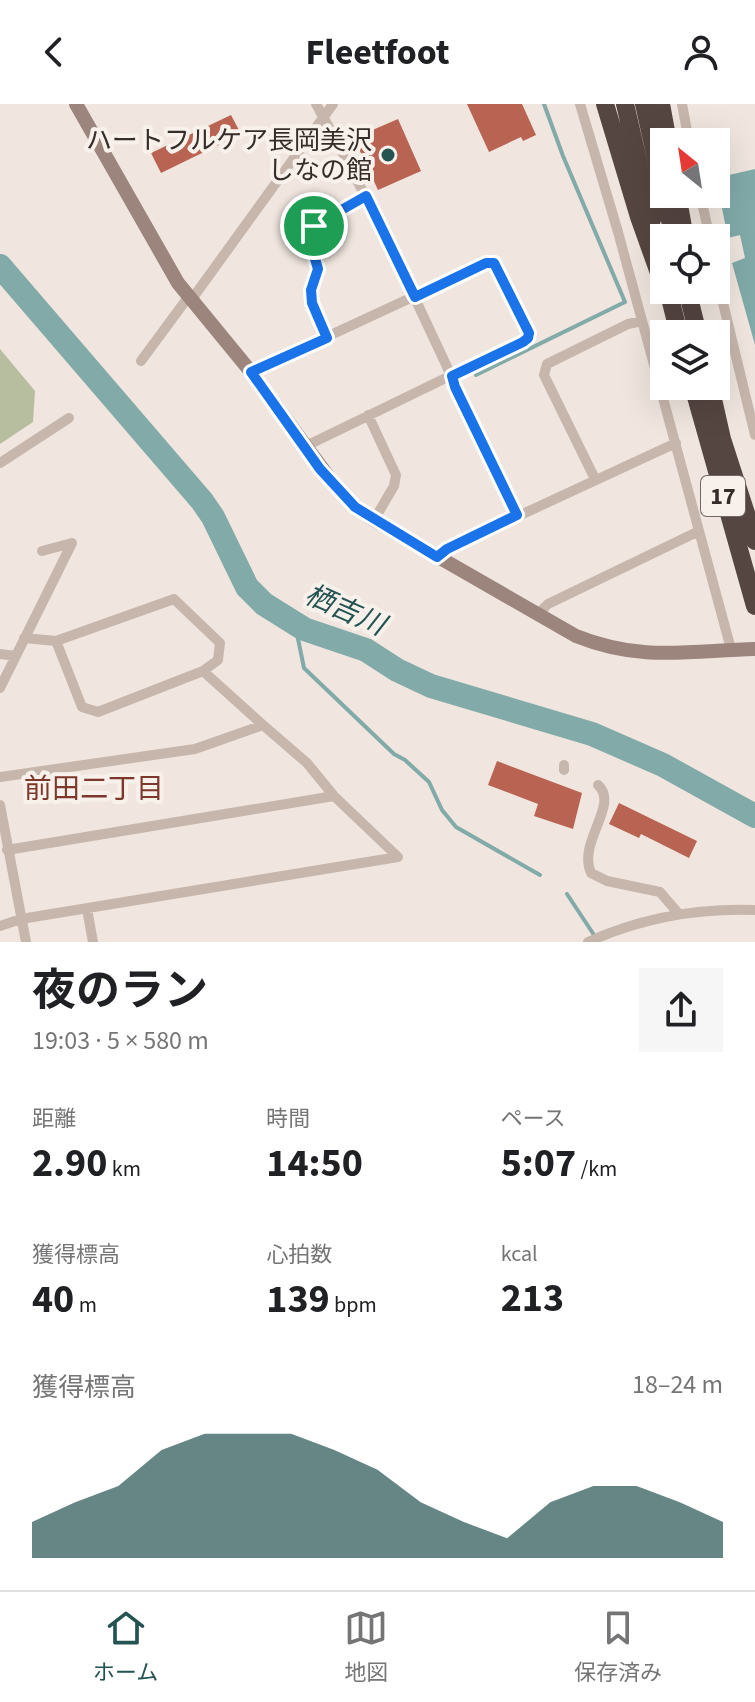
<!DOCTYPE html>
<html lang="ja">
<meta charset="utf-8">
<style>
:root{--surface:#fff;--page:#f6f6f6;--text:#202124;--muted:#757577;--line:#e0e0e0;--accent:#245352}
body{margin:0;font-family:"Source Sans 3","Noto Sans JP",sans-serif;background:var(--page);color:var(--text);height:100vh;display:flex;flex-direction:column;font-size:30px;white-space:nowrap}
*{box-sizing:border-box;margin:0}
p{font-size:26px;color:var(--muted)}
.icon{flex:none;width:44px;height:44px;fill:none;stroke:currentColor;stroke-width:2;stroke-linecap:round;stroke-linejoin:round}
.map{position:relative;height:838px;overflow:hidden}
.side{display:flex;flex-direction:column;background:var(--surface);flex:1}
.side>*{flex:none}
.needle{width:52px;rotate:330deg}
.buttons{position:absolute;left:650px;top:24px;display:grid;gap:16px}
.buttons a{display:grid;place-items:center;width:80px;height:80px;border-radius:0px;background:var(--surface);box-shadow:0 8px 32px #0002;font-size:40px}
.pin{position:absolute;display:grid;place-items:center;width:68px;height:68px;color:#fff;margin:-34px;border:4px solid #fff;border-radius:50%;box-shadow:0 2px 8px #0007}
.round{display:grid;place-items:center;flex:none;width:84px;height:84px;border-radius:0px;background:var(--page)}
.headline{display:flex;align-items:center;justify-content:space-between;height:136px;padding:0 32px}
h1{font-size:44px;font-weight:700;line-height:60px}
.metrics{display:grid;grid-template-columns:repeat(3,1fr);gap:12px;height:136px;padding:8px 32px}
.metrics div{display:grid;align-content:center}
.metrics b{font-size:40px;font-weight:700}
.metrics small{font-size:22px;font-weight:400}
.metrics p{font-size:22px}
.chart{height:224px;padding:16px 32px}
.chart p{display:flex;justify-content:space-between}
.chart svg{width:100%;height:144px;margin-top:8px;fill:var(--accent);opacity:.7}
header{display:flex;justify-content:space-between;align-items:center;height:104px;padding:0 32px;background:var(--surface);font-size:36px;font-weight:700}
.tabs{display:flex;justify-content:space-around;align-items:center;height:112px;border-top:2px solid var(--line);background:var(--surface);font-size:22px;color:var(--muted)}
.tabs a{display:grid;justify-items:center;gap:4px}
.tabs .active{color:var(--accent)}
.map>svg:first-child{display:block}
</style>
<header><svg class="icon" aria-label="back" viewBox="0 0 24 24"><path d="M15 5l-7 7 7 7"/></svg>Fleetfoot<svg class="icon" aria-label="person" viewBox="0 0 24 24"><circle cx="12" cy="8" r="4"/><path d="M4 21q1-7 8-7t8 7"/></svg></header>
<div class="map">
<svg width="755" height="838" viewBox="0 0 755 838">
<rect width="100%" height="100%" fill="#f0e6df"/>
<!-- green -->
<path fill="#b7bea0" d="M 0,245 L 35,287 L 33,318 L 0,340 Z"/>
<!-- water -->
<path fill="#81aaa8" d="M 755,65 L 755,241 L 732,159 L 745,154 L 740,131 L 728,134 L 716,74 Z"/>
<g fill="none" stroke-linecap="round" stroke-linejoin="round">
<!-- stream -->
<path stroke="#81aaa8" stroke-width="4" d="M 476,271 L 625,198 L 563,52 L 544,0
M 291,515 L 296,525 L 304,564 L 394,650 L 405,656 L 429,678 L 442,706 L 456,723 L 540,771
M 567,790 L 596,834"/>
<!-- river -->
<path stroke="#81aaa8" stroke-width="24" d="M 0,162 L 202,397 L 213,413 L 247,483 L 264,500 L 304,525 L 366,546 L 397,566 L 431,582 L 592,630 L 663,661 L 755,712"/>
</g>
<!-- building -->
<path fill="#b96353" d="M 467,0 L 522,0 L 536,31 L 523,37 L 521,33 L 489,48 Z
M 231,11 L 241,30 L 161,69 L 151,49 Z
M 398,15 L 421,67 L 378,86 L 354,34 Z
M 497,657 L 582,689 L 573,725 L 534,712 L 538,700 L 488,681 Z
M 619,699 L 697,737 L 689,754 L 641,730 L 639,734 L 609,720 Z"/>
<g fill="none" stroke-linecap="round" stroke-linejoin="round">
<!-- street -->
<path stroke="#c7b6ac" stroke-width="10" d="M 316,0 C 391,133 450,274 517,411
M 580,0 L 618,128 L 731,545
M 682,0 L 689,38
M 700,90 L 710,134
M 716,170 L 755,331
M 192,195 L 333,0
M 327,234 L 312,199 L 311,186 L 318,165 L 309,134 L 311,126 L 322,117 L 366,92
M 141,257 L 189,192
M 251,268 L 486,159 L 494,159 L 498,164 L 529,229 L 528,234 L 306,342
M 368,311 L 396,371 L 394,382 L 374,416
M 0,359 L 69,314
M 595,375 L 544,271 L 547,260 L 628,220 L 642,217
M 42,447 L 72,439
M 437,453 L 447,445 L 676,339
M 539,509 L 548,500 L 697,428
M 24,534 L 56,537 L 82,603 L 98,608 L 203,567 L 263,621
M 56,537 L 174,495 L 220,539 L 218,556 L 203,567
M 0,550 L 16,552
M 0,584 L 72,439
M 564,666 L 564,661
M 0,673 L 195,645 L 263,621 L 307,659 L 334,692 L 398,753 L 21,815 L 0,822
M 598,681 C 620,701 577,738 591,769 L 607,777 L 660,788 L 678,809
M 0,701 L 26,838
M 7,746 L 334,692
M 87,805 L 93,838
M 588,838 C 641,814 697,804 755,806"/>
<!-- secondary -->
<path stroke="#9b857d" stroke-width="14" d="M 76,0 L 178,179 L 251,268 L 336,383 L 355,403 L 374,416 L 576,532 C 641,558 687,547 755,545"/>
<!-- highway -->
<path stroke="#564642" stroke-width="18" d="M 605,0 L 639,113 L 664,183
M 625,0 L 652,116
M 644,0 L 674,134
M 661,0 L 668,38
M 677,90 L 683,123
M 668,186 L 679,230
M 687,186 L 698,230
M 693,282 L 755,502
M 710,282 L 722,335 L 755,437"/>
</g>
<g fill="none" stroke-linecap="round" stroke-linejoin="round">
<!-- route casing -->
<g stroke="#fff" stroke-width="16">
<path id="route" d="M 366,92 L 415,193 L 486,159 L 494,159 L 529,229 L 528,234 L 523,238 L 452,272 L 455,283 L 517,411 L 447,445 L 437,453 L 355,403 L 320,365 L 251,268 L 327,234 L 312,199 L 311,186 L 318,165 L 309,134 L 311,126 L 322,117 Z"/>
</g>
<!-- route -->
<use href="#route" stroke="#1a73e8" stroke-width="10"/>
</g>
<!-- markers -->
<circle fill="#245352" stroke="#f8f1eb" stroke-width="3" cx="388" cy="51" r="8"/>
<g text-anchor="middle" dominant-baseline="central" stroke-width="8" stroke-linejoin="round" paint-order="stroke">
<!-- shield labels -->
<rect fill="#f8f1eb" stroke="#706864" stroke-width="2" x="701" y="372" width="44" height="40" rx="6"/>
<g font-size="24" font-weight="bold" fill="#362d2a">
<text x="723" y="392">17</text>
</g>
<!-- poi labels -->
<g font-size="26" fill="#362d2a" stroke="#f8f1eb" text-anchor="end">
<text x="372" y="36">ハートフルケア長岡美沢<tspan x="372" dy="30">しなの館</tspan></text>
</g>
<!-- water labels -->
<g font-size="28" font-style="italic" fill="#245352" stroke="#f8f1eb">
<text transform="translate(345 506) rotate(24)">栖吉川</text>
</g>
<!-- neighbourhood labels -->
<g font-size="28" fill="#7d372b" stroke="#f8f1eb">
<text x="94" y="685">前田二丁目</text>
</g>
</g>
</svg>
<div class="buttons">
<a><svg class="needle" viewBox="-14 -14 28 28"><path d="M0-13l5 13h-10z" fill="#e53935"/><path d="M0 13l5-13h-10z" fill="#757577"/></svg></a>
<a><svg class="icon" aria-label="locate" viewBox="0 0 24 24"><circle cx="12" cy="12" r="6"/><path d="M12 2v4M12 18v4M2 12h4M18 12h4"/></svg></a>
<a><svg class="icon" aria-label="layers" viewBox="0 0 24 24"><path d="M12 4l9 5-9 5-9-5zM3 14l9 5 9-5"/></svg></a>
</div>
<div class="pin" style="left:314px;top:122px;background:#1e9e55"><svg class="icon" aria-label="arrive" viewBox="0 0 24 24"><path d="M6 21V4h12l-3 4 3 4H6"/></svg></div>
</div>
<section class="side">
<div class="headline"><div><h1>夜のラン</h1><p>19:03 · 5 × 580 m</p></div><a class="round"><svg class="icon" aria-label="share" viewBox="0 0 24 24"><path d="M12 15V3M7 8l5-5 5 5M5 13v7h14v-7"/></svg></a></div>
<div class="metrics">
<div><p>距離</p><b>2.90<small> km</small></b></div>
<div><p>時間</p><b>14:50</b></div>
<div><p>ペース</p><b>5:07<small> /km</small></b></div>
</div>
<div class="metrics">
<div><p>獲得標高</p><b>40<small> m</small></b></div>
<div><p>心拍数</p><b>139<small> bpm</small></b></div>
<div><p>kcal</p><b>213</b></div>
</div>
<div class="chart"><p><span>獲得標高</span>18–24 m</p>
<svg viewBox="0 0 160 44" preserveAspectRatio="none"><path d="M0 44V33L10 27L20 22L30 11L40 6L50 6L60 6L70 11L80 17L90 27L100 33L110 38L120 27L130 22L140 22L150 27L160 33V44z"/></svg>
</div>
</section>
<nav class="tabs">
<a class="active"><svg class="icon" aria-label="home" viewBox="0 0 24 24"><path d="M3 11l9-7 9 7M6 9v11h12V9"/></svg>ホーム</a>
<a><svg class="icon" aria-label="map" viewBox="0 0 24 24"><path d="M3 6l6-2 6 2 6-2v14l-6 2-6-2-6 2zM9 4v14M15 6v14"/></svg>地図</a>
<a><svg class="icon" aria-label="saved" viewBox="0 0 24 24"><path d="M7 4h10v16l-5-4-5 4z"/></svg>保存済み</a>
</nav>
